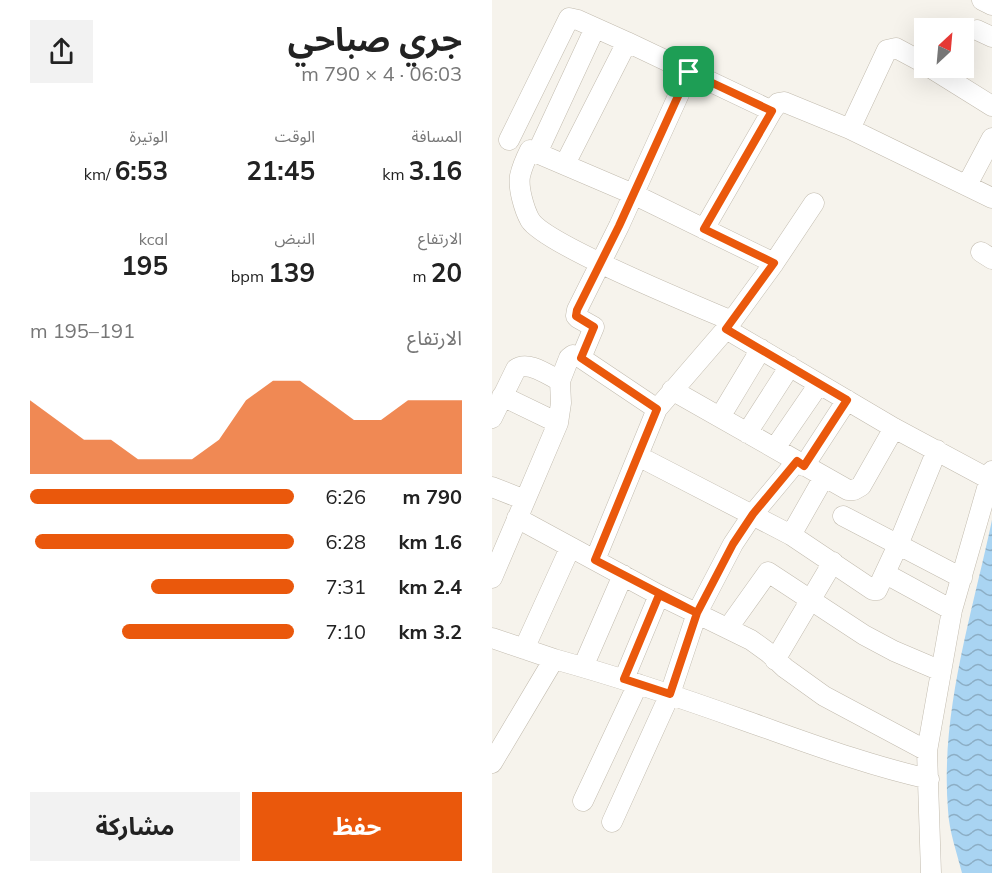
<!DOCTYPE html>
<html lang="ar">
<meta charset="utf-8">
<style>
:root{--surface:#fff;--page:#f2f2f2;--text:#222;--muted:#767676;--accent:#ea580c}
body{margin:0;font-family:Mulish,"Noto Sans Arabic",sans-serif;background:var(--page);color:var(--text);direction:rtl;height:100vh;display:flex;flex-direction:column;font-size:22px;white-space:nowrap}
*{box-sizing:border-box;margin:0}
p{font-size:20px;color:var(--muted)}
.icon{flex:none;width:33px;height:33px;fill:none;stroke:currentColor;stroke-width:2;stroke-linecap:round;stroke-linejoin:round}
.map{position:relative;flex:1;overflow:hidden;direction:ltr}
.side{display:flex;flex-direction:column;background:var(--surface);width:492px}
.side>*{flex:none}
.needle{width:39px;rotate:26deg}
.fabs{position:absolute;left:422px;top:18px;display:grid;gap:12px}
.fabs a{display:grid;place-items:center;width:60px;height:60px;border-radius:0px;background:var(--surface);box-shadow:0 6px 24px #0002;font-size:30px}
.pin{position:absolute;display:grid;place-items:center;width:51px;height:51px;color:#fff;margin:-26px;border-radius:12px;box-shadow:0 3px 9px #0006}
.round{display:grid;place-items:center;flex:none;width:63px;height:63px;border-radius:0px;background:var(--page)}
.overview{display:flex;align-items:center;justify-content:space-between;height:102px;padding:0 30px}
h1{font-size:33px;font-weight:700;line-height:45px}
.metrics{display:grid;grid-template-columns:repeat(3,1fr);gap:9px;height:102px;padding:6px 30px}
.metrics div{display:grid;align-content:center}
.metrics b{font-size:26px;font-weight:700}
.metrics small{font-size:16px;font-weight:400}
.metrics p{font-size:16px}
.chart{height:168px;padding:12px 30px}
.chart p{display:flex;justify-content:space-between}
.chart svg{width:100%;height:108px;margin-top:6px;fill:var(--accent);opacity:.7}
.button{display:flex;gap:12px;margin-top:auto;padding:12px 30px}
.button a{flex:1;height:69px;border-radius:0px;background:var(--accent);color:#fff;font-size:24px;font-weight:700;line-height:69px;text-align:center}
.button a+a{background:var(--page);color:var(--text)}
ul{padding:0 30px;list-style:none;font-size:20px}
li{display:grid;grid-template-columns:96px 72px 1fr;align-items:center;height:45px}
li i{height:15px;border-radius:8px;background:var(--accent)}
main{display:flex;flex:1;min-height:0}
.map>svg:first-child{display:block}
</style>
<main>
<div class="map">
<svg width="500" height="873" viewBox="0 0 500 873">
<defs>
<pattern id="water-waves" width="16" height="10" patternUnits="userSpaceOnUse" patternTransform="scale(1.5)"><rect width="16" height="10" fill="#a9d4f2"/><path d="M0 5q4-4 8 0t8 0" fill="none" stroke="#8caec5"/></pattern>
</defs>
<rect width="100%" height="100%" fill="#f6f3ec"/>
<!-- water -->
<path fill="url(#water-waves)" d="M 500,520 L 500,873 L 470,873 C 465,853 457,831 456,810 C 448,712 480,615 500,520 Z"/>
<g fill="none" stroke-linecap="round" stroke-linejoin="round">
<!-- minor casing -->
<g stroke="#c2bbae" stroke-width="21">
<path id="minor" d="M 490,0 L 500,5
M 485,30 L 500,37
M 439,68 L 500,106
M 358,129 L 395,50 L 404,48 L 432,63
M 17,140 L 77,18 L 86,20 L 135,42
M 45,153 L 103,28
M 73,164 L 135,42 L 280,111
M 475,185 L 500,138
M 212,229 L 280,111 L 286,103 L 292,102 L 358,129 L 500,198
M 489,252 L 500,259
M 240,321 C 205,306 54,245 38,220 C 32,209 26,188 28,176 C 30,167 34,158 38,150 L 141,194 L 282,263
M 234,329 L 402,428 L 497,479
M 89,358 L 102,327 L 86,318 L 84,316 L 85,310 L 127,226 L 197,72
M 180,390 L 356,490 L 362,490 L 369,486 L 402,428
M 10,396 L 66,423
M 228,417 L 269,349
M 0,418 L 24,369 C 36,360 56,375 68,381
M 255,433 L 298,366
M 283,448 L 327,384
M 146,456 L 299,535 L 381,590 L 385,590 L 406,545 L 445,450
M 312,466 L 355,400
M 0,487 L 33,500
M 351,516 L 470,578
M 25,518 L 167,595 L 259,640 L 277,653 L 293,668 L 332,696 L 435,751
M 299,535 L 332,477
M 103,560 L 165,409 L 234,329 L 282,263 L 322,203
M 394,574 L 460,610
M 0,578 L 66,423 L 69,403 L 68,381 L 77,358 L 81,355 L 89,358 L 165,409
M 236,628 L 276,572 L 372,635 L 402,651 L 449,671
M 0,638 L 62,659
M 32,649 L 78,548
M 283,660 L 341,562
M 91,667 L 131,575
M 132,679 L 167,595
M 0,763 L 62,659 C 127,677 190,698 254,721 C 314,742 374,765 437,779
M 91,801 L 146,684
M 120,822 L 178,694 L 205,613 L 241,544 L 261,514 L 305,461
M 439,873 L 435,751 L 460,610 L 500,471"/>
</g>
<!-- minor -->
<use href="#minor" stroke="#fff" stroke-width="20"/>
</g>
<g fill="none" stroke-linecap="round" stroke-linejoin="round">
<!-- route casing -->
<g stroke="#fff" stroke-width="12">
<path id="route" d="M 197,72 L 127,226 L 85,310 L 84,316 L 102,327 L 89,358 L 165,409 L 103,560 L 205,613 L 178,694 L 132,679 L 167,595 L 205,613 L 241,544 L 261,514 L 305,461 L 312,466 L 355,400 L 234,329 L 282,263 L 212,229 L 280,111 L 197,72"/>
</g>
<!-- route -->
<use href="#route" stroke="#ea580c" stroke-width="8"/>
</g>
</svg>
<div class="fabs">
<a><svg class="needle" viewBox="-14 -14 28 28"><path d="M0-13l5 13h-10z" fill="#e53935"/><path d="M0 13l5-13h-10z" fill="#767676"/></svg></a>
</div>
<div class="pin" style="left:197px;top:72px;background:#1e9e55"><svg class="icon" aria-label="arrive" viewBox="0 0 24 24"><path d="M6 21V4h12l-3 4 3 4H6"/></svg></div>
</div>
<section class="side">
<div class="overview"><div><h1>جري صباحي</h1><p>06:03 · 4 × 790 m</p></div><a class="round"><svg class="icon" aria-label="share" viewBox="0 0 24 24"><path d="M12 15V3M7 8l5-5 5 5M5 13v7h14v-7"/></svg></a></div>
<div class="metrics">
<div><p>المسافة</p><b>3.16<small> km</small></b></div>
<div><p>الوقت</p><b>21:45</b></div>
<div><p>الوتيرة</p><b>6:53<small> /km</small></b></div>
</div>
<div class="metrics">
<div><p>الارتفاع</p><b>20<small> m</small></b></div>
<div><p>النبض</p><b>139<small> bpm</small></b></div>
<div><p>kcal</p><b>195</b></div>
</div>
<div class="chart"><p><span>الارتفاع</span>191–195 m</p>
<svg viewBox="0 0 160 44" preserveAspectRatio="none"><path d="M0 44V14L10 22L20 30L30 30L40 38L50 38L60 38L70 30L80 14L90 6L100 6L110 14L120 22L130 22L140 14L150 14L160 14V44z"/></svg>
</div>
<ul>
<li><b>790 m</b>6:26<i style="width:100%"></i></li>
<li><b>1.6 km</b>6:28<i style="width:98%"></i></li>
<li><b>2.4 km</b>7:31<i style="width:54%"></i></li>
<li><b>3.2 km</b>7:10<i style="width:65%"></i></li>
</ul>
<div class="button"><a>حفظ</a><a>مشاركة</a></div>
</section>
</main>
